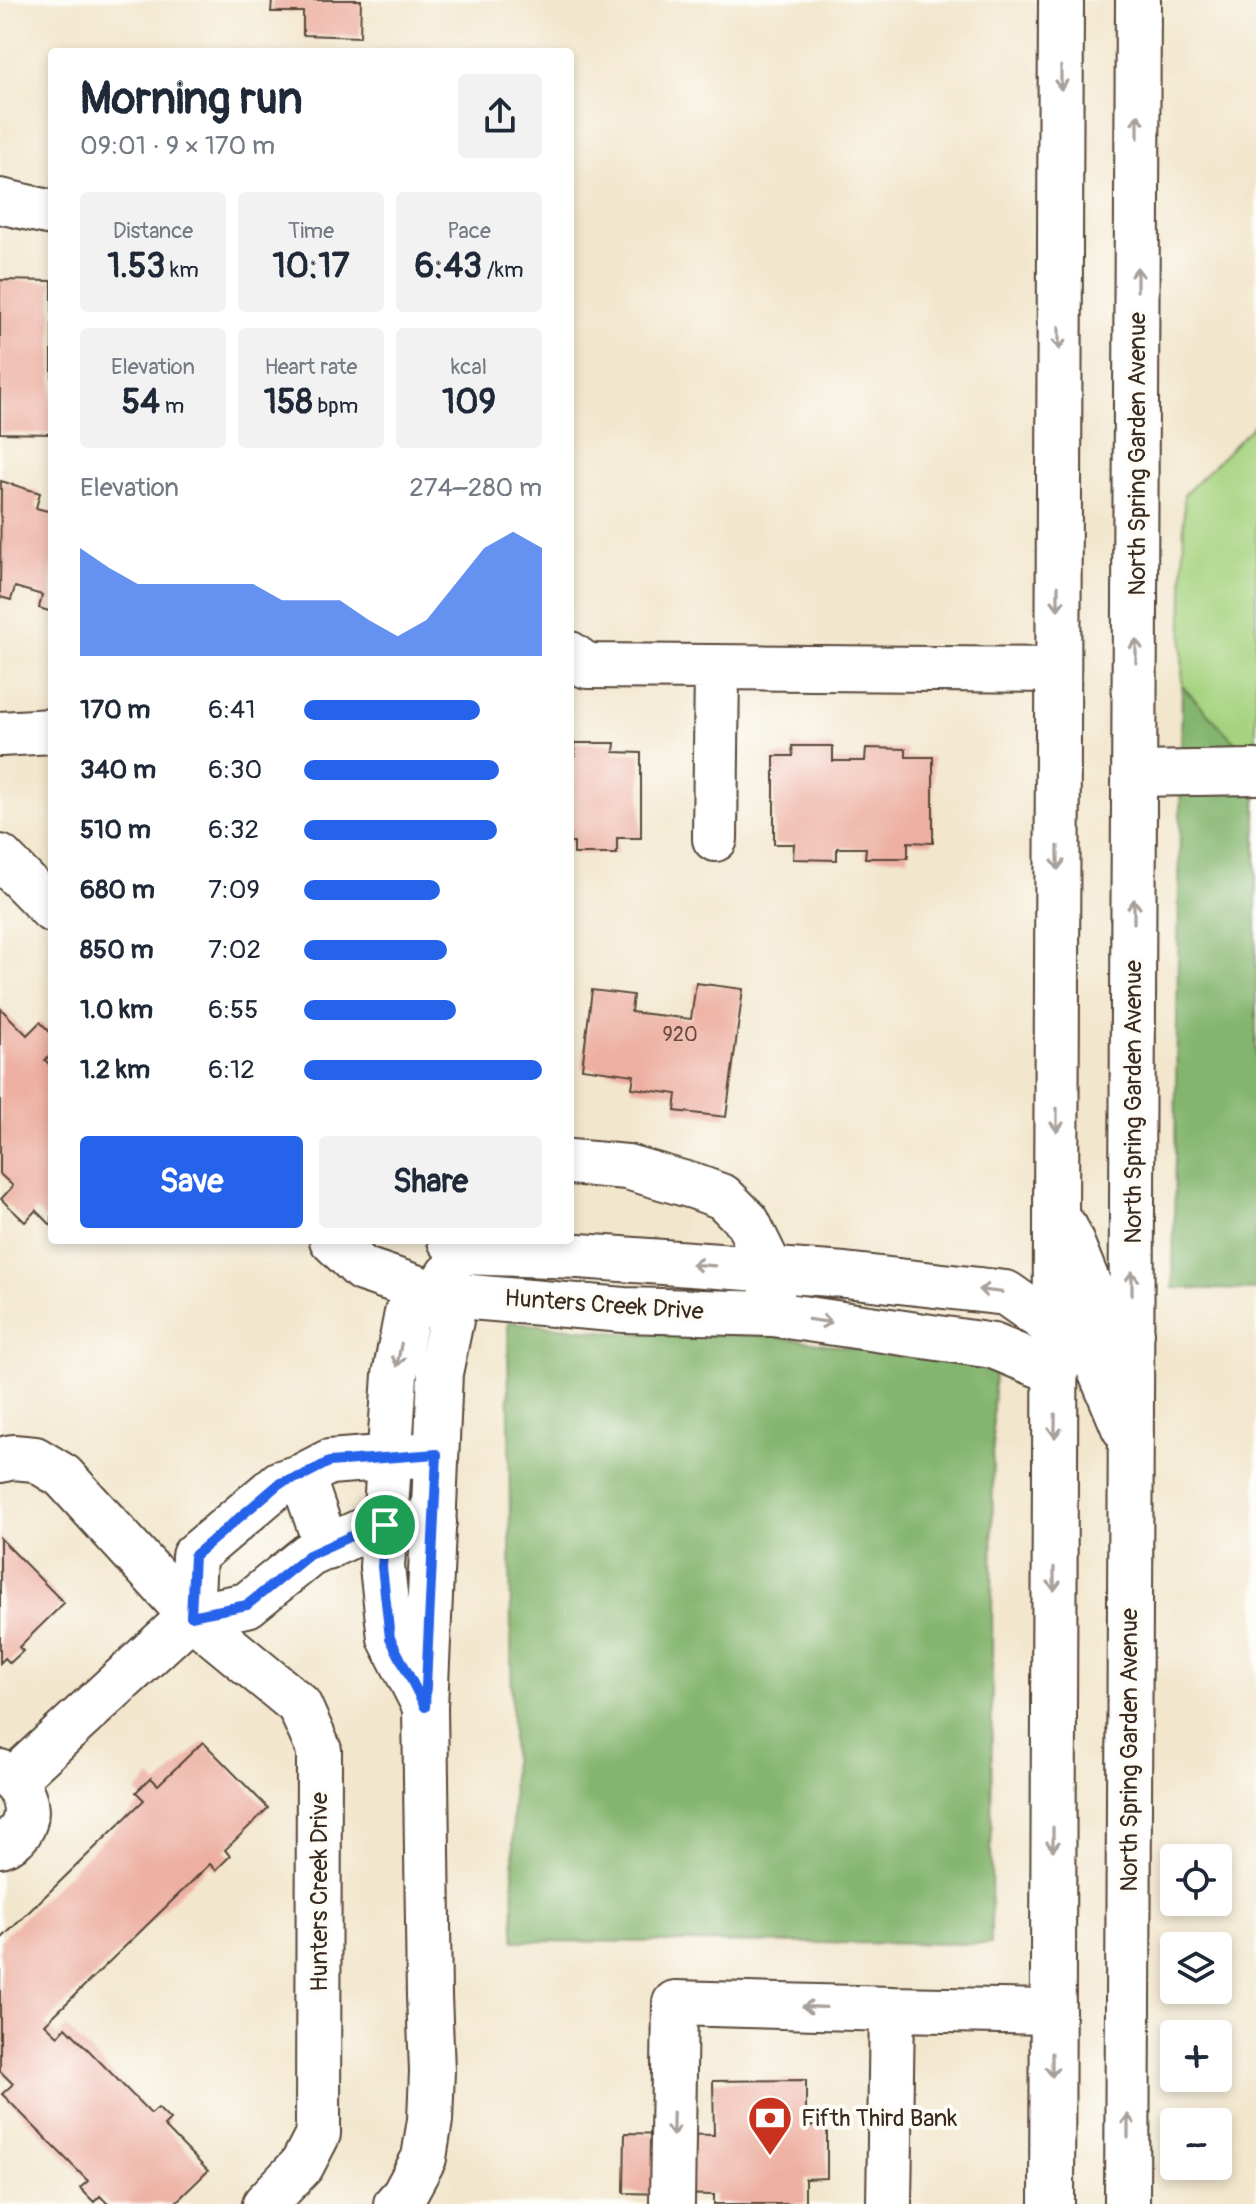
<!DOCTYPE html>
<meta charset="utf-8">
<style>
:root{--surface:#fff;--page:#f2f2f3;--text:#1f2937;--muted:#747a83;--accent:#2563eb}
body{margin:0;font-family:Pangolin,sans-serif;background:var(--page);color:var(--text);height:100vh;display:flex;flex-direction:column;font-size:30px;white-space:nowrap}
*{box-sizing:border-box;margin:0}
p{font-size:26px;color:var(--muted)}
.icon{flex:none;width:44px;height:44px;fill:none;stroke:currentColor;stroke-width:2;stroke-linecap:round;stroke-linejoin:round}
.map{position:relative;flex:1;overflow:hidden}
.drawer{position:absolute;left:48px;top:48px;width:526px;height:1196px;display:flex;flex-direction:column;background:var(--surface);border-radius:8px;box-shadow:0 4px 12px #0003}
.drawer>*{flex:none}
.buttons{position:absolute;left:1160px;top:1844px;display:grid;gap:16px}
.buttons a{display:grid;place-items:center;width:72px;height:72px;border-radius:8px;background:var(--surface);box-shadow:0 4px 12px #0003;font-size:40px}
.pin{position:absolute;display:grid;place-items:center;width:68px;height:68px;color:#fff;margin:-34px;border:4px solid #fff;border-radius:50%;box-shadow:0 2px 8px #0007}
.round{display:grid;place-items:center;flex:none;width:84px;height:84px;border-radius:8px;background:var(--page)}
.overview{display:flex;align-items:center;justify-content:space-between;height:136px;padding:0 32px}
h1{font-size:44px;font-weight:800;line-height:60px}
.stats{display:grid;grid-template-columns:repeat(3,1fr);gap:12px;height:136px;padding:8px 32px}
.stats div{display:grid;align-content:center;border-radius:8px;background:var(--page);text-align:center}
.stats b{font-size:34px;font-weight:800}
.stats small{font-size:22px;font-weight:400}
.stats p{font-size:22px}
.chart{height:224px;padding:16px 32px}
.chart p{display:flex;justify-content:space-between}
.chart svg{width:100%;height:144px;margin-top:8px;fill:var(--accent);opacity:.7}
.button{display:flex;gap:16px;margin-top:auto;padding:16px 32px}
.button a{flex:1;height:92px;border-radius:8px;background:var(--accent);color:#fff;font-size:32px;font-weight:800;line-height:92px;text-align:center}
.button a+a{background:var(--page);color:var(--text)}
ul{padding:0 32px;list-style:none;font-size:26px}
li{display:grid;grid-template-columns:128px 96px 1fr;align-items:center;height:60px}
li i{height:20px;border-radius:10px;background:var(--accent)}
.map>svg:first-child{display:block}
</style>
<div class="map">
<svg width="1256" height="2204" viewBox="0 0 1256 2204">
<rect width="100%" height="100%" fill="#fdfcf7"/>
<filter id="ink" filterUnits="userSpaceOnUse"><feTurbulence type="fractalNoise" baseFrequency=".0125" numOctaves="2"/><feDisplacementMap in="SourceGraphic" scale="16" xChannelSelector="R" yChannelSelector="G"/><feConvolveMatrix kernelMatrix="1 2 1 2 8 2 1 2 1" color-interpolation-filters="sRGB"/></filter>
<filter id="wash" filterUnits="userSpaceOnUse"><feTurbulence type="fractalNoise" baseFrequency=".006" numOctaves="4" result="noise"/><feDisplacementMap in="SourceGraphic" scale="32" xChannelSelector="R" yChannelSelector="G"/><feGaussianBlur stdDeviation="1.8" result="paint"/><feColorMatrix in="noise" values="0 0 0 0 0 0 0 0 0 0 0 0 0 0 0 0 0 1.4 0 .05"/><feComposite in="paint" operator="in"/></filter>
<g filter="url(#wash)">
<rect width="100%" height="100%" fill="#f2e6cc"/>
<!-- green -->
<path fill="#a6d380" stroke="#707e4f" stroke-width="2" d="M 1256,423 L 1256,760 L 1231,738 L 1182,686 L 1184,495 Z"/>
<!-- forest -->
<path fill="#84b56e" stroke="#607046" stroke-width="2" d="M 1182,686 L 1231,738 L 1256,760 L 1256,1290 L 1173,1288 Z
M 508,1322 L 622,1333 L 772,1336 L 988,1368 L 995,1371 L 993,1407 L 991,1944 L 514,1941 Z"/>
<g id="blocks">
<!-- building -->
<path fill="#edafa1" d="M 272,0 L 361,0 L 360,37 L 303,35 L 303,12 L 271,12 Z
M 0,280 L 52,281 L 52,434 L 0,433 Z
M 1,481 L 40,493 L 36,508 L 52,512 L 52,612 L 39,608 L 42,595 L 15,587 L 11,600 L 0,597 Z
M 574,743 L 615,743 L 614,752 L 641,753 L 641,838 L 617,838 L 617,854 L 574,854 L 574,843 L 570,843 L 570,756 L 575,756 Z
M 792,746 L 833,746 L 833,761 L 865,761 L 866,748 L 906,749 L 906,757 L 933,757 L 933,843 L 908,842 L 908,858 L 865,858 L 866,848 L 837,848 L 837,860 L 793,859 L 794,844 L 774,844 L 774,756 L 793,756 Z
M 696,983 L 743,989 L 726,1117 L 675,1111 L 677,1094 L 632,1088 L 634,1075 L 582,1068 L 592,990 L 633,995 L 631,1012 L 691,1019 Z
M 0,1008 L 27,1035 L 40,1022 L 52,1034 L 52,1054 L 45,1060 L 52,1067 L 52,1226 L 36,1210 L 25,1222 L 1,1199 L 13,1186 L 0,1174 Z
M 0,1538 L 64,1603 L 19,1647 L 23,1651 L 10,1663 L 5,1658 L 0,1663 Z
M 203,1742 L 268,1808 L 225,1850 L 230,1856 L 216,1870 L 210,1864 L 45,2024 L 58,2036 L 66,2027 L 151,2114 L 158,2108 L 170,2120 L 164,2126 L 208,2171 L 174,2204 L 108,2204 L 100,2196 L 94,2202 L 80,2188 L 88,2181 L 2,2094 L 13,2084 L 0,2071 L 0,1940 L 144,1800 L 136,1792 L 151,1778 L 158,1785 Z
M 806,2080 L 806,2126 L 827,2125 L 827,2178 L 805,2179 L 805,2204 L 714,2204 L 714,2195 L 624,2193 L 625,2133 L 714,2135 L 713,2081 Z"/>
</g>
</g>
<g filter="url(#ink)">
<use href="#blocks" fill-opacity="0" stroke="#564638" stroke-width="2"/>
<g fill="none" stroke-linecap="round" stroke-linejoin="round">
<!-- minor casing -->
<g stroke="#564638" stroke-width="48">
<path id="minor" d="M 0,201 L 52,213
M 570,654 L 587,666 L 1058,670
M 0,734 L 52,731
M 1135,774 L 1256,772
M 715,839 L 717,667
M 0,857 L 52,910
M 570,1162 L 627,1167 L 696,1187 L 723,1197 L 747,1221 L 771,1270 L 772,1295
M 332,1240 L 362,1269 L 436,1294 L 624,1310 L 773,1314 L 993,1346 L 1056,1372
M 450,1240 L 462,1252 L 579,1256 L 845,1275 L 1006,1293 L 1057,1329
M 0,1460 L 13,1457 L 35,1459 L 63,1476 L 191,1616 L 299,1705 L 319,1750 L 318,2134 L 302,2165 L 265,2204
M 302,1476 L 327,1548
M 191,1616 L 194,1556 L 280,1483 L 302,1476 L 329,1462 L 419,1455
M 424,1705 L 390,1638 L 382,1567 L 395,1375 L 407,1313 L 436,1294 L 448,1275
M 0,1772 C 32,1786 37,1834 0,1845
M 13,1780 L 191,1616 L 247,1605 L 309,1555 L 362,1531 L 385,1525 L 434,1522
M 396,2204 L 404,2195 L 424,2158 L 430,2120 L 432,2071 L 429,1996 L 425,1707 L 440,1373 L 451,1320 L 436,1294
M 672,2204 L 675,2003 L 892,2009
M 889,2204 L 892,2009 L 1053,2012"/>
</g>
<!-- highway casing -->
<g stroke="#564638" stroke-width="48">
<path id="highway" d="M 1066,1229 L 1095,1300 L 1114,1321 L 1132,1333
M 1057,1329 L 1080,1339 L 1096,1361 L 1124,1428
M 1052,2204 L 1061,0
M 1127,2204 L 1138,0"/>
</g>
<!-- minor -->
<use href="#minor" stroke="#fff" stroke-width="44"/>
<!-- highway -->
<use href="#highway" stroke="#fff" stroke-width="44"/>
</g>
<!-- one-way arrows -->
<defs><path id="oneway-shaft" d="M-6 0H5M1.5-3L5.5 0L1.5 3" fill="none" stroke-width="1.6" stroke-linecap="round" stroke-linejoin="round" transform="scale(2)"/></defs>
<g stroke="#a79f9a">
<use href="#oneway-shaft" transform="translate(1061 78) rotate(90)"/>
<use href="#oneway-shaft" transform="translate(1138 126) rotate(-90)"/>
<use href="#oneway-shaft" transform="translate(1137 279) rotate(-90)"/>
<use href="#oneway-shaft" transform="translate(1059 338) rotate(90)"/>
<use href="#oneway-shaft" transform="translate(1058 598) rotate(90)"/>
<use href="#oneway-shaft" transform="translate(1136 651) rotate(-90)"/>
<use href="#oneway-shaft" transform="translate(1058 858) rotate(90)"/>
<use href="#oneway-shaft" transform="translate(1134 911) rotate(-90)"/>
<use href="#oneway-shaft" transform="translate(1057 1120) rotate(90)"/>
<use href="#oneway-shaft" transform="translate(703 1265) rotate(-176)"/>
<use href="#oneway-shaft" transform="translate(1132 1283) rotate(-90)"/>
<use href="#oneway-shaft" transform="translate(990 1291) rotate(-173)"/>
<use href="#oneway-shaft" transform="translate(820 1321) rotate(8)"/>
<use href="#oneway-shaft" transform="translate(399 1355) rotate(101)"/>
<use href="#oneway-shaft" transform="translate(1055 1426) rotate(91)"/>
<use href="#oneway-shaft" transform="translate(1054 1579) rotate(90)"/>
<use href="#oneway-shaft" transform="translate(1053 1839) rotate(90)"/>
<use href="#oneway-shaft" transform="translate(814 2007) rotate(-178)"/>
<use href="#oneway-shaft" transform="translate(1052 2065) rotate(90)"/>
<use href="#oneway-shaft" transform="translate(673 2124) rotate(91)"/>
<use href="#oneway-shaft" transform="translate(1128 2126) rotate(-90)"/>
</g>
</g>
<g fill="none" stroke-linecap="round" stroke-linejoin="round" filter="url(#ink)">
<!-- route casing -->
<g stroke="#fff" stroke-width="16">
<path id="route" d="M 437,1454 L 425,1707 L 390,1638 L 382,1567 L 385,1525 L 362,1531 L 309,1555 L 247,1605 L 191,1616 L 194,1556 L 280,1483 L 302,1476 L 329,1462 Z"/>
</g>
<!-- route -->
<use href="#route" stroke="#2563eb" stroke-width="10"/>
</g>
<!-- icons -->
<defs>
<g id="bank-pin" transform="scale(2.3)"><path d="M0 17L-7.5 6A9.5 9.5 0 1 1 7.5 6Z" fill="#c8321e" stroke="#fdfcf7"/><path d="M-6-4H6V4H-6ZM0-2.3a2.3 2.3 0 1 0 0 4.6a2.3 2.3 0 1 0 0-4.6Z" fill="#fff"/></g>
</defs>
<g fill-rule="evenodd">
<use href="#bank-pin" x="770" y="2118"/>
</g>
<g text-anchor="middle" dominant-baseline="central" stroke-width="8" stroke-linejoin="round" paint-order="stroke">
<!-- number labels -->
<g font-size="20" fill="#684b3f">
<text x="680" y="1034">920</text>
</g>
<!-- street labels -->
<g font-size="24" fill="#3b2a1e" stroke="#fdfcf7">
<text transform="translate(1137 454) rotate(-90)">North Spring Garden Avenue</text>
<text transform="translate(1133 1102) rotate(-90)">North Spring Garden Avenue</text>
<text transform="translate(604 1305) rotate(4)">Hunters Creek Drive</text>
<text transform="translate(1129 1750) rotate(-90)">North Spring Garden Avenue</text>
<text transform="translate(319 1892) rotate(-90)">Hunters Creek Drive</text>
</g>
<!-- poi labels -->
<g font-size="24" fill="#3b2a1e" stroke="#fdfcf7" text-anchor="start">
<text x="801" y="2118">Fifth Third Bank</text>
</g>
</g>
</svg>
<div class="buttons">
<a><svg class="icon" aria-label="locate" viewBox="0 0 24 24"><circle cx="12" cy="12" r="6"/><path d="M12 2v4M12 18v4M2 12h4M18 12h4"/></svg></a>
<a><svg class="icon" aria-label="layers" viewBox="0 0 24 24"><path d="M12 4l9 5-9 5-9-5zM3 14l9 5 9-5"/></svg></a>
<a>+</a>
<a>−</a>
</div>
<div class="pin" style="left:385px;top:1525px;background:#1e9e55"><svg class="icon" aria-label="arrive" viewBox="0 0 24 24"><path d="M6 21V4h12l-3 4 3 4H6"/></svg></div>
<section class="drawer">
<div class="overview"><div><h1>Morning run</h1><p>09:01 · 9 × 170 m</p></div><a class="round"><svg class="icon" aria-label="share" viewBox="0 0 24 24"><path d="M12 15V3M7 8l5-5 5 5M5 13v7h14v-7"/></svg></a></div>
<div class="stats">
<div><p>Distance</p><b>1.53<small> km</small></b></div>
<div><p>Time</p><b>10:17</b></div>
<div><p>Pace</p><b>6:43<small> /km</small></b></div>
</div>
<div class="stats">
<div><p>Elevation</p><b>54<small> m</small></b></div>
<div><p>Heart rate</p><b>158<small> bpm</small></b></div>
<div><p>kcal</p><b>109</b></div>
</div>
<div class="chart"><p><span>Elevation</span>274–280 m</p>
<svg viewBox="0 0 160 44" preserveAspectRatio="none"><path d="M0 44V11L10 17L20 22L30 22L40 22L50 22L60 22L70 27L80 27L90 27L100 33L110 38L120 33L130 22L140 11L150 6L160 11V44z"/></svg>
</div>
<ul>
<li><b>170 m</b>6:41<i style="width:74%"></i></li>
<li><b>340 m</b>6:30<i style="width:82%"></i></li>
<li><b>510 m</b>6:32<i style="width:81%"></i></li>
<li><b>680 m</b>7:09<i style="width:57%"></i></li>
<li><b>850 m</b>7:02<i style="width:60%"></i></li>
<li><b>1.0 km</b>6:55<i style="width:64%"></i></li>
<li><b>1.2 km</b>6:12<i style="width:100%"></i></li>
</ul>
<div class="button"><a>Save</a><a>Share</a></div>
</section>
</div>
